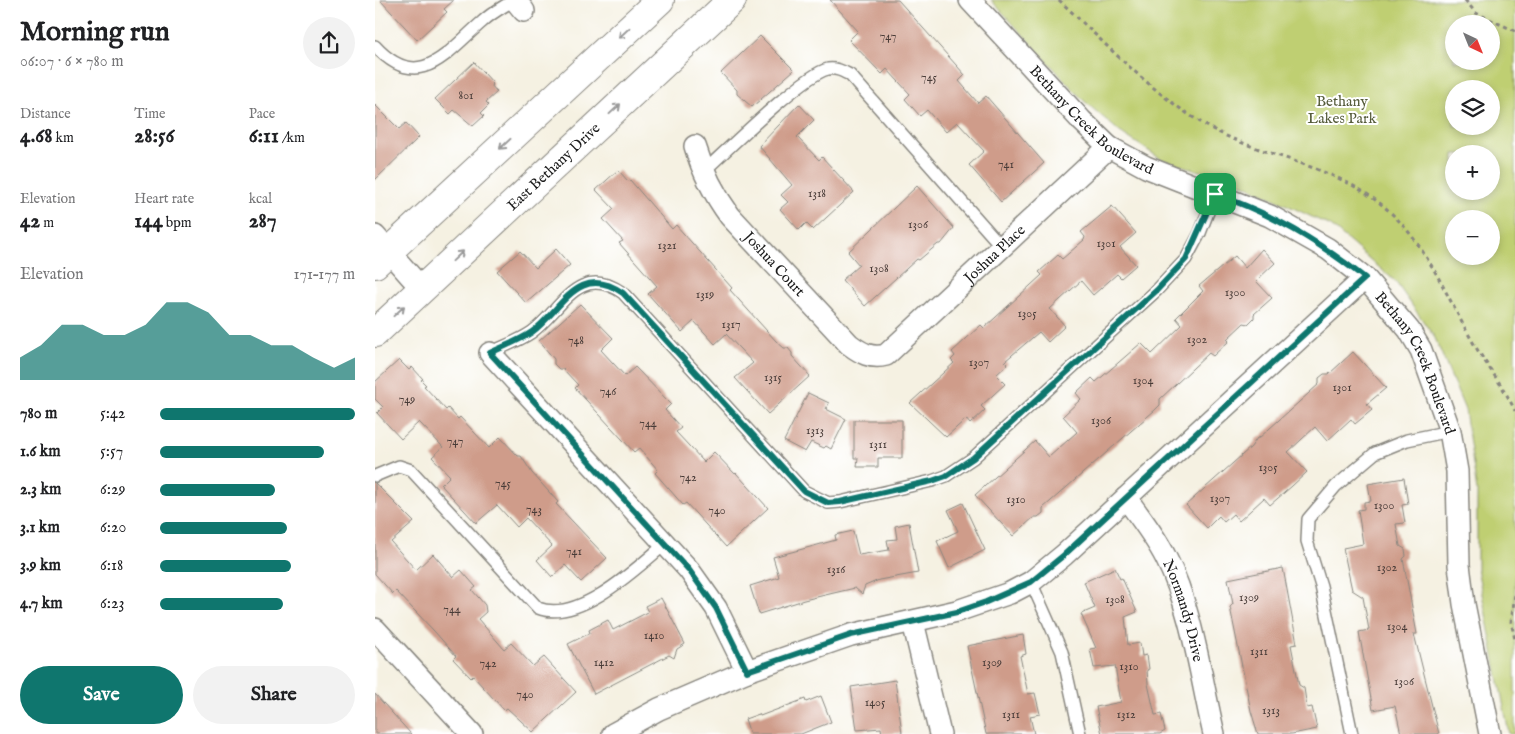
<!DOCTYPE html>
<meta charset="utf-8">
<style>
:root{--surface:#fff;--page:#f2f2f2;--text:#202124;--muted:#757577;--accent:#0f766e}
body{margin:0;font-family:"IM FELL English",serif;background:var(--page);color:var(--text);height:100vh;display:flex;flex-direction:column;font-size:19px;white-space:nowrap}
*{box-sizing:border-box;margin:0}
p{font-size:16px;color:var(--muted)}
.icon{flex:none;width:28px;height:28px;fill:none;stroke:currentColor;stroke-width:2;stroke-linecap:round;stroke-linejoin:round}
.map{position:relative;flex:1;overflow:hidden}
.details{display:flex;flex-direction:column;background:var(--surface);width:375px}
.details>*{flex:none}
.needle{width:32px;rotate:137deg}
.buttons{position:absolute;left:1070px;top:15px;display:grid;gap:10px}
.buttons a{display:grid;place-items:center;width:55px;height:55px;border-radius:50%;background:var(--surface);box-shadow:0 2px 8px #0003;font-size:25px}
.pin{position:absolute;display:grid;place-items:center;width:42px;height:42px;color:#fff;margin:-21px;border-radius:10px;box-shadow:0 2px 8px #0006}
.round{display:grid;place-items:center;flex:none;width:52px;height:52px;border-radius:26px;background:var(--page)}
.head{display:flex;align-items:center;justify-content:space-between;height:85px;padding:0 20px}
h1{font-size:28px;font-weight:800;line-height:38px}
.metrics{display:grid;grid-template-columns:repeat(3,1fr);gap:8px;height:85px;padding:5px 20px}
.metrics div{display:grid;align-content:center}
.metrics b{font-size:21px;font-weight:800}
.metrics small{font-size:14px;font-weight:400}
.metrics p{font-size:14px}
.chart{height:140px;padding:10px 20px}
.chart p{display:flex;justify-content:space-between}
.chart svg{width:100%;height:90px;margin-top:5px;fill:var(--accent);opacity:.7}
.primary-button{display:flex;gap:10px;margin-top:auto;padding:10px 20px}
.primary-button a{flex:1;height:58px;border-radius:30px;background:var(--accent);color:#fff;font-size:20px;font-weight:800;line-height:58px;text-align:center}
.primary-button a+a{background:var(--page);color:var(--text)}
ul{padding:0 20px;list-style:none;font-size:16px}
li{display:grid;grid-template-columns:80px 60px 1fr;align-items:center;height:38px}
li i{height:12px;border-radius:6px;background:var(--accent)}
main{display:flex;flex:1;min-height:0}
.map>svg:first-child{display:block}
</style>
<main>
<section class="details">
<div class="head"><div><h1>Morning run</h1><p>06:07 · 6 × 780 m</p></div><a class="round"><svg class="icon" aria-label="share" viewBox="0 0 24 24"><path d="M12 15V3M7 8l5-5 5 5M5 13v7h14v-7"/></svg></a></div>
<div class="metrics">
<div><p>Distance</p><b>4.68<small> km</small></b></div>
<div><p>Time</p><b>28:56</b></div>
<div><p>Pace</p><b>6:11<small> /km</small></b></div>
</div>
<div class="metrics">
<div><p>Elevation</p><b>42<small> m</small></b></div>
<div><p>Heart rate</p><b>144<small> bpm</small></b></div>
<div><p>kcal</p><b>287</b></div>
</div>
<div class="chart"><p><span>Elevation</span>171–177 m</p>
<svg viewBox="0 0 160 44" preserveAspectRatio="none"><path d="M0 44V33L10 27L20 17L30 17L40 22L50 22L60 17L70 6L80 6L90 11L100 22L110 22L120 27L130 27L140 33L150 38L160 33V44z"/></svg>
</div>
<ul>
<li><b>780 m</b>5:42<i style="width:100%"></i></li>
<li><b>1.6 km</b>5:57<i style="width:84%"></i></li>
<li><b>2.3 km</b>6:29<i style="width:59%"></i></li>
<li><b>3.1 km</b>6:20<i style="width:65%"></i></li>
<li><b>3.9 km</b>6:18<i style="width:67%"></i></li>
<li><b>4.7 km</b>6:23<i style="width:63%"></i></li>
</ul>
<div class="primary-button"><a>Save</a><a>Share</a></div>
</section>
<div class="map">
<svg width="1140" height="734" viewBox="0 0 1140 734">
<rect width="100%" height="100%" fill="#fff"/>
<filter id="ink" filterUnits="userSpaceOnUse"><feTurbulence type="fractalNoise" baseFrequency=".02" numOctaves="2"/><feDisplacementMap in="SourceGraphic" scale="10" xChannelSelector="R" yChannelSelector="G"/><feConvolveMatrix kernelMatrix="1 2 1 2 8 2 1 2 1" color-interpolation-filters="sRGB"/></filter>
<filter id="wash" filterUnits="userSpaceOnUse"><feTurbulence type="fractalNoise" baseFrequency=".0096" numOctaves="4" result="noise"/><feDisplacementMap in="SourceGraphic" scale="20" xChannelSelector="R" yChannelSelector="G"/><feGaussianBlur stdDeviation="1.12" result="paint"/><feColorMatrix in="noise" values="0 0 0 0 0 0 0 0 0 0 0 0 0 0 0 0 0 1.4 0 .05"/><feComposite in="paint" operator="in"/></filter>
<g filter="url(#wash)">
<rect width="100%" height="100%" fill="#f5f1e2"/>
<!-- green -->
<path fill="#bfcf72" stroke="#6e7647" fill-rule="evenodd" d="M 616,0 L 1140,0 L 1140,734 L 1134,734 L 1102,568 L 1102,491 L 1090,410 L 1060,338 L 1020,281 L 956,226 L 870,185 L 786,159 L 745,132 L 707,99 ZM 1079,24 L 1116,24 L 1116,61 L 1079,61 ZM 1079,89 L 1116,89 L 1116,126 L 1079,126 ZM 1079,154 L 1116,154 L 1116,191 L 1079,191 ZM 1079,219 L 1116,219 L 1116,256 L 1079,256 Z"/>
<g id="blocks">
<!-- building -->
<path fill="#cf9c8a" d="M 5,0 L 79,0 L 69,9 L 72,12 L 42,40 Z
M 455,0 L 523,0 L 590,75 L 584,81 L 603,103 L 611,96 L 669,163 L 626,202 L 594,165 L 609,151 L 582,122 L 571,132 L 552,110 L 545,116 L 530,99 L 535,94 L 512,69 L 507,74 L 474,40 L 483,31 Z
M 385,36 L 419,70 L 377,107 L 362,94 L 362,90 L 346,73 Z
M 99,62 L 118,83 L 116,85 L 122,92 L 111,102 L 114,105 L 106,113 L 109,116 L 98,126 L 79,110 L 75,114 L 60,99 Z
M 424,104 L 439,120 L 422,137 L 444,160 L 447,157 L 479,192 L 438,230 L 431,223 L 424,230 L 405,209 L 413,202 L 406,195 L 417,185 L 384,146 Z
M 0,105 L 24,129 L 31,123 L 44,137 L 0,180 Z
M 243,170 L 253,181 L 255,180 L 297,229 L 301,225 L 357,288 L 355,290 L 401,341 L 409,348 L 413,348 L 417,353 L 417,356 L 435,376 L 393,414 L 360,378 L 378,363 L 351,334 L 340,344 L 319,321 L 307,332 L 273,294 L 282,286 L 244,243 L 248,241 L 228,219 L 239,209 L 221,190 Z
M 542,186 L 579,228 L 566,244 L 563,244 L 544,260 L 542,259 L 490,306 L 467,280 L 484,265 L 473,252 Z
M 737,206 L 761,233 L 745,247 L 761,265 L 746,278 L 742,274 L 718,295 L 706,281 L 675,309 L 690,326 L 673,342 L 664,332 L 630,361 L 633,364 L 621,375 L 630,384 L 606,406 L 610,410 L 595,424 L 591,419 L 571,437 L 535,403 L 579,363 L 576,360 L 580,356 L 577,352 L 606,325 L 609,328 L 667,275 L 664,272 L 683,255 L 687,259 L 709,240 L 710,237 L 706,232 Z
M 181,249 L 195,265 L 151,303 L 122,271 L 145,251 L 161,268 Z
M 887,249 L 900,263 L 881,281 L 897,298 L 879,314 L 879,318 L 873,324 L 869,323 L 852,339 L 854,341 L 838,356 L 834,353 L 785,399 L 785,405 L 780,410 L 668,508 L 668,513 L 663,517 L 659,517 L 638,536 L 600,495 L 660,441 L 674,457 L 702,432 L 688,416 L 706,399 L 701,393 L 717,378 L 721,382 L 766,343 L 777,354 L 807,325 L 801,318 L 828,291 L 824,286 L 860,256 L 870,268 Z
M 205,304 L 238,338 L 226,350 L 250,376 L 260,367 L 296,404 L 290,410 L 306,428 L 301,432 L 329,462 L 339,452 L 360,474 L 361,473 L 393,508 L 351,547 L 311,503 L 308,505 L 280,473 L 283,470 L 264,448 L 259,452 L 200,388 L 203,385 L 188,369 L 184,369 L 179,364 L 179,359 L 164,341 Z
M 978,352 L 1011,388 L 992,404 L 997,410 L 980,424 L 976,419 L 952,441 L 940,427 L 913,452 L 932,472 L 917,486 L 895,505 L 889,498 L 864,521 L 858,514 L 849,522 L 844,516 L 832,528 L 811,505 L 876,447 L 882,438 L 884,438 L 944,384 L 944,378 L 949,374 L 954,374 Z
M 24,360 L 34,370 L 37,367 L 48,379 L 46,380 L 51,385 L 49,386 L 71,410 L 73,408 L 83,419 L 85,417 L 114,448 L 125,437 L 143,456 L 146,456 L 157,473 L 183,502 L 181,504 L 232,558 L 206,582 L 190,565 L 177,577 L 162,560 L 177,546 L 151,518 L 142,527 L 122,505 L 101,523 L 66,485 L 75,476 L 57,457 L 68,447 L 44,422 L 26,439 L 2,413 L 8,407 L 0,399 L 0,382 Z
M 433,393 L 454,403 L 451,409 L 471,419 L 456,449 L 451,446 L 449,448 L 436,442 L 430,452 L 409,441 Z
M 479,420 L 527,420 L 527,458 L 503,458 L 503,467 L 482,467 L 483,458 L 479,458 Z
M 1029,478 L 1033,504 L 1027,505 L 1030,523 L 1021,524 L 1025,546 L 1030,549 L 1031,556 L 1028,559 L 1042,634 L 1039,634 L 1064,734 L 1026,734 L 1020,706 L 998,710 L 984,632 L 994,630 L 988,597 L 977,590 L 968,548 L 988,544 L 983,510 L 989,509 L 989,502 L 996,501 L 993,484 Z
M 0,483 L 39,522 L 16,542 L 41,570 L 58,554 L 78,577 L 86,570 L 101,587 L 97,590 L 110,605 L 111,612 L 103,619 L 129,649 L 136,643 L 158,666 L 169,657 L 201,692 L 158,732 L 132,708 L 129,710 L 98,676 L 96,678 L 78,659 L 81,656 L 59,631 L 21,591 L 18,594 L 0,574 Z
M 588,503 L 610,550 L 574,568 L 562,541 L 583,531 L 573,510 Z
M 534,523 L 543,573 L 504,580 L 490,586 L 487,594 L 480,588 L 429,600 L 384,614 L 375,586 L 404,577 L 398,557 L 461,540 L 460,535 L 478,531 L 484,555 L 514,550 L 512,540 L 522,539 L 520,526 Z
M 740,568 L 745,579 L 747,578 L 762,612 L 750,617 L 753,645 L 765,643 L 767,656 L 772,655 L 774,669 L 772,670 L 773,684 L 780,715 L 786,714 L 790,731 L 785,734 L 727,734 L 721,707 L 746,702 L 740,666 L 719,668 L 715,649 L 721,648 L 706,614 L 720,608 L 709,582 Z
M 908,568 L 922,644 L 916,645 L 924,685 L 929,688 L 932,708 L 937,707 L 942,729 L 917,734 L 883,734 L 876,711 L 855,607 L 858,604 L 853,579 Z
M 286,598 L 310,644 L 302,649 L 299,658 L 294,655 L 219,694 L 193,644 L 215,633 L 214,630 L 233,620 L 238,630 L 273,612 L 270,606 Z
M 648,635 L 651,654 L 645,656 L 653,694 L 660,693 L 665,714 L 655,716 L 659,734 L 611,734 L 592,646 Z
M 520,680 L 527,733 L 507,734 L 506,728 L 482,730 L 476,687 Z
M 0,694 L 36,734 L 0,734 Z
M 446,696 L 456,722 L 426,734 L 375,734 L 370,719 L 384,714 L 385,716 L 430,699 L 431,702 Z"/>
</g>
</g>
<g filter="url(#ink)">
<use href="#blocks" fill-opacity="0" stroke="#88867f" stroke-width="1"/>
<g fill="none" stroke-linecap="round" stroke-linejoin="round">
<!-- service casing -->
<g stroke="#88867f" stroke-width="14">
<path id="service" d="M 0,46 C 44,94 71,53 107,22 C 116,13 128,7 139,0
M 328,172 C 351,151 429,74 453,69 C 462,68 467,71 475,75 L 627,247
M 115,353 C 129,346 144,341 157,332 C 186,311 203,262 248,293 L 429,491 L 453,503 L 465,502 L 557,481 L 571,476 L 598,458 L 782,290 L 811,259 L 825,233 L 840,194
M 0,476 L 24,466 L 36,470 L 163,608 C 203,624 261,569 290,544
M 656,582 L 687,652 L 705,734
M 977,734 L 946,586 L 932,541 L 933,519 L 961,486 L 1000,453 L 1032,440 L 1075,431"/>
</g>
<!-- minor casing -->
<g stroke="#88867f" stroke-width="24">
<g id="minor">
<path d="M 140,0 L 149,11"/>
<path id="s1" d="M 595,0 L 706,120 L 734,147 L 771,167 L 895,216 L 953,249 L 990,278 L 1034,330 L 1046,350 L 1075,431 L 1082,471 L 1084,565 L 1089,604 L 1115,734"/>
<path id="s2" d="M 320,146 C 328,173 338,193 355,216 L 474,344 C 486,353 496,359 511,355 L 734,147"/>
<path d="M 0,236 L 47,289"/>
<path d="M 115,353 L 314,570 L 341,608 L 372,671"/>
<path id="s3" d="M 751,498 C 765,517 780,536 791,558 C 817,608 826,679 839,734"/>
<path d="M 538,622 L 565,734"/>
<path d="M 0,629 L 97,734"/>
<path d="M 238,734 L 284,709 L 372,671 L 476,635 L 582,611 L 635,593 L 656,582 L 689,555 L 990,278"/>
</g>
</g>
<!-- secondary casing -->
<g stroke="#88867f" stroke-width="30">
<g id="secondary">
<path d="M 0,264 L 285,0"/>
<path id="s4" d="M 0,333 L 357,0"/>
</g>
</g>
<!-- path -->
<path stroke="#88867f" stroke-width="3" stroke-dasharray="4 4" stroke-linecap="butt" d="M 684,0 C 731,44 789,106 847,134 C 902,160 967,168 1014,211 C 1052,246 1070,293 1095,337 C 1109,363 1128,384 1140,411
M 1090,0 L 1101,13 L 1140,31
M 1140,595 L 1136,622 L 1140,639"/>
<!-- service -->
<use href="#service" stroke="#fff" stroke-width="11"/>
<!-- minor -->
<use href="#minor" stroke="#fff" stroke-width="21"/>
<!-- secondary -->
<use href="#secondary" stroke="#fff" stroke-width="28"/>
</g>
<!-- one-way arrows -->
<defs><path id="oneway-shaft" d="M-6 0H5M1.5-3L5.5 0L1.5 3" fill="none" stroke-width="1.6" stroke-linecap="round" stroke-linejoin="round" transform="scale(1.25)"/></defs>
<g stroke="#999">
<use href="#oneway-shaft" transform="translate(249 33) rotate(137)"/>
<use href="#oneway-shaft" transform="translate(240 109) rotate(-43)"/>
<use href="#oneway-shaft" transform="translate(130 144) rotate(137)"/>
<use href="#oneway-shaft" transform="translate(83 256) rotate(-43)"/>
<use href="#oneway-shaft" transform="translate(24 311) rotate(-43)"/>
</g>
</g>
<g fill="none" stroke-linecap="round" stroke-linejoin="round" filter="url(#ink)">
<!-- route casing -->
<g stroke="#fff" stroke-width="10">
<path id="route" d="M 840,194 C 898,214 943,241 990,278 L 689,555 L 656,582 L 611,602 L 582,612 L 476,635 L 372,671 L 341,608 L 314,570 L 115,353 C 129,346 144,341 157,332 C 186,311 203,262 248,293 L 429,491 L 453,503 L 465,502 L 557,481 L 571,476 L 598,458 L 782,290 L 811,259 Z"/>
</g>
<!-- route -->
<use href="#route" stroke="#0f766e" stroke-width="6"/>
</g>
<g text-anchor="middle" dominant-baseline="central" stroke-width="4" stroke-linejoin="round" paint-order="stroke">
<!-- number labels -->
<g font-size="12" fill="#493c38">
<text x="513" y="36">747</text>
<text x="554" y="77">745</text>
<text x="91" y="95">801</text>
<text x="631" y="164">741</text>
<text x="442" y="193">1318</text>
<text x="543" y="224">1306</text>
<text x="731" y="243">1301</text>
<text x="292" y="245">1321</text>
<text x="504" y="268">1308</text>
<text x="860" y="292">1300</text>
<text x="330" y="294">1319</text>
<text x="652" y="313">1305</text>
<text x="356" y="324">1317</text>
<text x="822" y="339">1302</text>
<text x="201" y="340">748</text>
<text x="604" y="362">1307</text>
<text x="398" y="377">1315</text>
<text x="768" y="380">1304</text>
<text x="967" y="387">1301</text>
<text x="233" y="391">746</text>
<text x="32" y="399">749</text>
<text x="726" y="420">1306</text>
<text x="273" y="423">744</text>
<text x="440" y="430">1313</text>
<text x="80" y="441">747</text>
<text x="503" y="444">1311</text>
<text x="893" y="467">1305</text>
<text x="313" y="477">742</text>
<text x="128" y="483">745</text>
<text x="845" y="498">1307</text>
<text x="641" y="499">1310</text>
<text x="1009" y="505">1300</text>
<text x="159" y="509">743</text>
<text x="342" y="510">740</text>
<text x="199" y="551">741</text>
<text x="1012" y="567">1302</text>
<text x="461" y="569">1316</text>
<text x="874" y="597">1309</text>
<text x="740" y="599">1308</text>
<text x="77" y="609">744</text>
<text x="1022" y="626">1304</text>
<text x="279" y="635">1410</text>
<text x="884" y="651">1311</text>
<text x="229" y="662">1412</text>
<text x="617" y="662">1309</text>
<text x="113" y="663">742</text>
<text x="754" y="666">1310</text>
<text x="1029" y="681">1306</text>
<text x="150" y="694">740</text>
<text x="500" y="702">1405</text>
<text x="896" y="710">1313</text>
<text x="636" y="714">1311</text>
<text x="751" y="714">1312</text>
</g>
<!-- park labels -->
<g font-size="15" fill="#555b3a" stroke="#fff">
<text x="967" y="101">Bethany<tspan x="967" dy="17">Lakes Park</tspan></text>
</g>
<!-- street labels -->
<g font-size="15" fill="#1c1c1c" stroke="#fff">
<text stroke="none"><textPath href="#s1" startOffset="172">Bethany Creek Boulevard</textPath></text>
<text stroke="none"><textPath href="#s4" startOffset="244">East Bethany Drive</textPath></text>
<text stroke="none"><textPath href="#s2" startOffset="442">Joshua Place</textPath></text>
<text stroke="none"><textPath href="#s2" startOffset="144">Joshua Court</textPath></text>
<text stroke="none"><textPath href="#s1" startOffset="592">Bethany Creek Boulevard</textPath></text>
<text stroke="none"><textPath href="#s3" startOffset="128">Normandy Drive</textPath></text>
</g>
</g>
</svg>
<div class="buttons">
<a><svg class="needle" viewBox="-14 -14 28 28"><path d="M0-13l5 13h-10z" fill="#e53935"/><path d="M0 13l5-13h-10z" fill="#757577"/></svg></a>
<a><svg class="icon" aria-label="layers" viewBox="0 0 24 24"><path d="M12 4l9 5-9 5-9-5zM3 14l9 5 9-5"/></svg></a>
<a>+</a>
<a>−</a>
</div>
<div class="pin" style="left:840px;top:194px;background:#1e9e55"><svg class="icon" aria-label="arrive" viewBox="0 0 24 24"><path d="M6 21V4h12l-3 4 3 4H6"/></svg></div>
</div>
</main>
